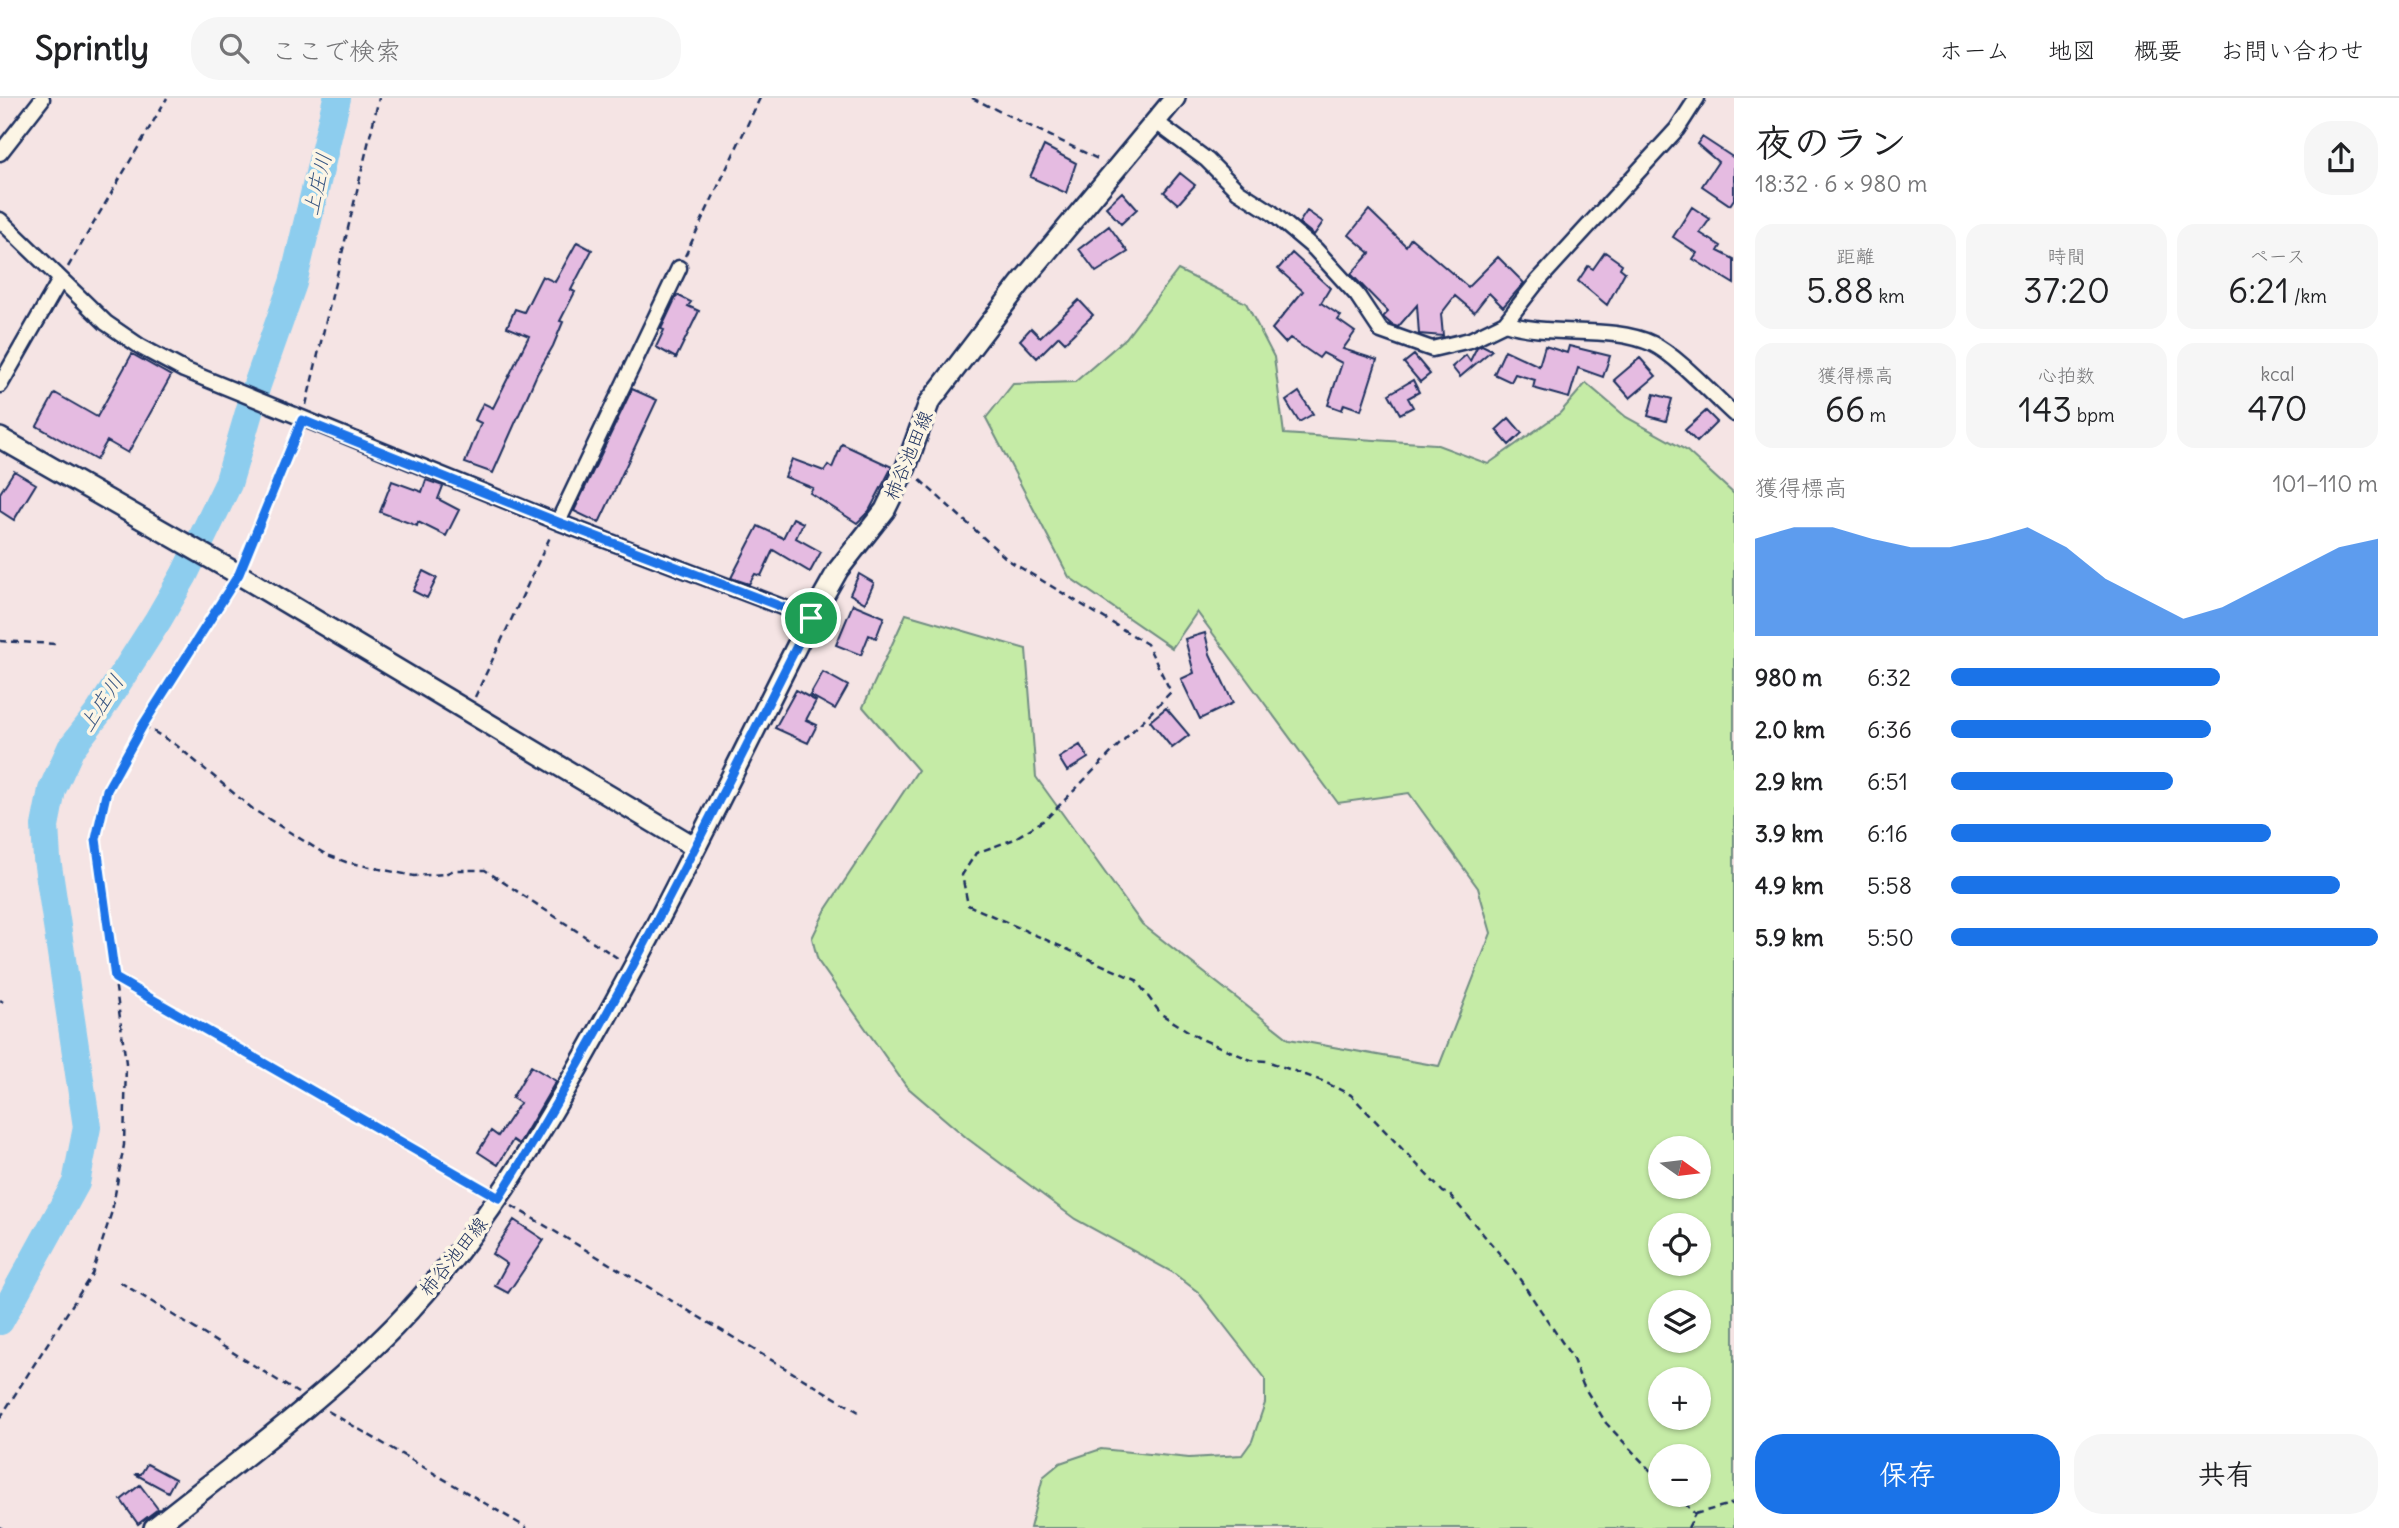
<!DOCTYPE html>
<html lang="ja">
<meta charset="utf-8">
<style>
:root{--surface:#fff;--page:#f6f6f6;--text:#202124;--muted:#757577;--line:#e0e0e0;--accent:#1a73e8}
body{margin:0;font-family:Delius,"Klee One",sans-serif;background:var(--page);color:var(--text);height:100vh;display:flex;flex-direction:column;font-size:26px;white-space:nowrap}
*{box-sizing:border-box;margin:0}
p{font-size:23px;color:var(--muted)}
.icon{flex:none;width:38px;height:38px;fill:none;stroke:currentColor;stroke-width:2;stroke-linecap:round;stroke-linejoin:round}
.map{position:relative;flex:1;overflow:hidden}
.side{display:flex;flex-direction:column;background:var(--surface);width:665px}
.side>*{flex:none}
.needle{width:46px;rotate:104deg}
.fabs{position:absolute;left:1648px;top:1038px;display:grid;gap:14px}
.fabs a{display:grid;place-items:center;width:63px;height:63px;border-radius:50%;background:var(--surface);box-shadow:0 2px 5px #0004;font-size:35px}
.pin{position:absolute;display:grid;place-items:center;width:60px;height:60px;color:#fff;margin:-30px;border:4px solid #fff;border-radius:50%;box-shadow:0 2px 7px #0007}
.round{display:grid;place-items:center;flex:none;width:74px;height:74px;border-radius:28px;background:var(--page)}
.summary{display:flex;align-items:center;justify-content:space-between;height:119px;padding:0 21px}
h1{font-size:38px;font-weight:600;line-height:52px}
.stats{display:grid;grid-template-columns:repeat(3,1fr);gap:10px;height:119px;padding:7px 21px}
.stats div{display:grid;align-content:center;border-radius:18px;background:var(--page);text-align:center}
.stats b{font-size:35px;font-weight:600}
.stats small{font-size:19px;font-weight:400}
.stats p{font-size:19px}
.chart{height:196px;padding:14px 21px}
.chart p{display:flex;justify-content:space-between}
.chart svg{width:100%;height:126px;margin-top:7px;fill:var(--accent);opacity:.7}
.cta{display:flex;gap:14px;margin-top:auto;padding:14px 21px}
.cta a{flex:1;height:80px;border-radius:28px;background:var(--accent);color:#fff;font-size:28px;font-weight:600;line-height:80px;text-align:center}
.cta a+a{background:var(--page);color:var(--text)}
ul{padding:0 21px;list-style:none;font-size:23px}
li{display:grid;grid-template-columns:112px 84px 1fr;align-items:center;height:52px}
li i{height:18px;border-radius:9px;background:var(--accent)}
header{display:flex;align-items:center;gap:42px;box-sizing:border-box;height:98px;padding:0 35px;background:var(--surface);border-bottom:2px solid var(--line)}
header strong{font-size:33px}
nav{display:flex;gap:38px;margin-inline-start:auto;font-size:24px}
.search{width:490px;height:63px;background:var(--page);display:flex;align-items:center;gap:18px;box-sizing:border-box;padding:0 24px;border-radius:28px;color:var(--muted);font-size:26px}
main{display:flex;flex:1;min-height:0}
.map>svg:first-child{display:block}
</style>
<header>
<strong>Sprintly</strong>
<div class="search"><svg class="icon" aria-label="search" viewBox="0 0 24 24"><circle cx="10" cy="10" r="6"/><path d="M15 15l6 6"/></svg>ここで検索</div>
<nav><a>ホーム</a><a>地図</a><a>概要</a><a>お問い合わせ</a></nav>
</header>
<main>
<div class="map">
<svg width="1734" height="1430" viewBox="0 0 1734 1430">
<rect width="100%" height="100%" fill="#f5e4e4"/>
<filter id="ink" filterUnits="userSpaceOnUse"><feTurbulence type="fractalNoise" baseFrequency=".0143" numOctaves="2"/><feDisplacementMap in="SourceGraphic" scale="14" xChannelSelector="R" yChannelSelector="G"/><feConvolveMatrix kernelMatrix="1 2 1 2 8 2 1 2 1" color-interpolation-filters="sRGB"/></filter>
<g filter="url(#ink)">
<!-- green -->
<path fill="#c5eba6" stroke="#708d82" stroke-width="2" fill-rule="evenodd" d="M 1178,172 L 1246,205 L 1274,259 L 1284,336 L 1435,346 L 1488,366 L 1560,315 L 1586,285 L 1626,319 L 1686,352 L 1734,396 L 1734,1430 L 1030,1430 L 1043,1379 L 1060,1365 L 1101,1351 L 1189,1360 L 1242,1357 L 1252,1343 L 1265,1305 L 1265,1280 L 1198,1194 L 1172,1174 L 1075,1121 L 968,1041 L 906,988 L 818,863 L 812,840 L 826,811 L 918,672 L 863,609 L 906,516 L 1026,551 L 1036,679 L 1142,826 L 1289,941 L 1439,968 L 1491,835 L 1478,790 L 1409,695 L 1338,705 L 1197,514 L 1172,550 L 1069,479 L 986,320 L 1013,286 L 1075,284 L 1126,240 ZM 1661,1050 L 1699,1050 L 1699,1088 L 1661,1088 ZM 1661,1127 L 1699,1127 L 1699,1166 L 1661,1166 ZM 1661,1204 L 1699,1204 L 1699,1242 L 1661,1242 ZM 1661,1281 L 1699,1281 L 1699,1320 L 1661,1320 ZM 1661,1358 L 1699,1358 L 1699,1396 L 1661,1396 Z"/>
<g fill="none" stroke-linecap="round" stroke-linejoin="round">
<!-- river -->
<path stroke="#8dcdee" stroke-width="28" d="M 0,1223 L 76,1085 L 87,1029 L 47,761 L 45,728 L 52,692 L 71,650 L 99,614 L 158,522 L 184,477 L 228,386 L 257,287 L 293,185 L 337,0"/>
</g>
<!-- building -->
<path fill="#e5bbe1" stroke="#1b2f5e" stroke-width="2" d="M 1702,39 L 1734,60 L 1734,101 L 1730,107 L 1702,88 L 1718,64 L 1697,46 Z
M 1044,48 L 1076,65 L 1066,95 L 1030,79 Z
M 1180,75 L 1195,87 L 1178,106 L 1164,94 Z
M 1122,94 L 1137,111 L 1121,126 L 1106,109 Z
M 1692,109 L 1710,121 L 1700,135 L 1721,148 L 1718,153 L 1734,161 L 1734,186 L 1693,161 L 1697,155 L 1673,139 Z
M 1369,112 L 1406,148 L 1411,140 L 1468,189 L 1498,159 L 1524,185 L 1503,209 L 1489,195 L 1474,214 L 1455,198 L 1441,216 L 1443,238 L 1419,236 L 1417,207 L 1398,229 L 1392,227 L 1383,219 L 1388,214 L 1351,176 L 1370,155 L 1349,137 Z
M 1307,113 L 1323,124 L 1314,137 L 1299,125 Z
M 1109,128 L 1128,154 L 1096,174 L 1079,151 Z
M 577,144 L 592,152 L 571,192 L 575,194 L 560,223 L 563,224 L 553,248 L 537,276 L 493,375 L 465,365 L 481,325 L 475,322 L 483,305 L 493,310 L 529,238 L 507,229 L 515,211 L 524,214 L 542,178 L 555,184 Z
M 1605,154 L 1622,166 L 1620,170 L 1625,174 L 1607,207 L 1578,183 L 1588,168 L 1593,171 Z
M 1292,155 L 1330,190 L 1321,205 L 1341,218 L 1338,222 L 1355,234 L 1343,251 L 1377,262 L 1361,312 L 1344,306 L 1342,312 L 1328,307 L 1342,265 L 1323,255 L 1319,260 L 1290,240 L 1285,245 L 1272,231 L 1303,193 L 1278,171 Z
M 677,197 L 691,204 L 688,208 L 699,213 L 676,260 L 656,249 L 664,232 L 661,231 Z
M 1079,202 L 1093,217 L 1065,244 L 1059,238 L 1037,260 L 1020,242 L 1031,230 L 1040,239 Z
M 1482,247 L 1492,252 L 1460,279 L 1452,269 L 1466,257 L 1470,263 L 1477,249 Z
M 1545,248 L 1567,255 L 1569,248 L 1610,258 L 1603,279 L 1578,270 L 1569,300 L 1533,290 L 1535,282 L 1515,276 L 1511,284 L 1494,276 L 1505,252 L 1539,268 Z
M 132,256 L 171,278 L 128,355 L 107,343 L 96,362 L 37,328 L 55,295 L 97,319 Z
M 1414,257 L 1430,276 L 1420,284 L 1404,265 Z
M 1640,260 L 1656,278 L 1630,300 L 1614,282 Z
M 1413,282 L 1419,294 L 1408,300 L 1413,309 L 1400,316 L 1389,296 Z
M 632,291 L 657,302 L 599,425 L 574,413 Z
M 1299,294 L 1313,316 L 1299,324 L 1286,303 Z
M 1654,296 L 1672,301 L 1666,323 L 1648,318 Z
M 1706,313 L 1717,324 L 1697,344 L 1685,332 Z
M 1509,320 L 1522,335 L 1509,347 L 1496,332 Z
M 842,346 L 892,369 L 869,413 L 857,425 L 810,395 L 813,390 L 785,379 L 792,361 L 824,373 L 828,367 L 832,370 Z
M 14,373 L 36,386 L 14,422 L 0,413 L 0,395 Z
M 426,382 L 443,388 L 438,401 L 459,412 L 446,438 L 418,424 L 417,428 L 380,414 L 392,383 L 422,394 Z
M 793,420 L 803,425 L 796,440 L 821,454 L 810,474 L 773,452 L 761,478 L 755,476 L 749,486 L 731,480 L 758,428 L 783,440 Z
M 423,473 L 437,480 L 427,500 L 413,493 Z
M 859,476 L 874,485 L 865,505 L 850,496 Z
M 853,506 L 884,519 L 876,540 L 869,537 L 861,557 L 836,547 Z
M 1205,535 L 1210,556 L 1233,605 L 1200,621 L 1181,581 L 1194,575 L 1185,541 Z
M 823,574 L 848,588 L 835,611 L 810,597 Z
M 796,592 L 816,603 L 806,622 L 817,627 L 808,645 L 775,630 Z
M 1166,610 L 1189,637 L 1172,650 L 1150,623 Z
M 1080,647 L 1088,660 L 1067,673 L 1059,660 Z
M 531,968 L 556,983 L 519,1046 L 513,1042 L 498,1067 L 478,1054 L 491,1033 L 498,1038 L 520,1005 L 512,1000 Z
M 514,1122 L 544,1142 L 508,1195 L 495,1188 L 507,1166 L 492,1156 Z
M 147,1366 L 175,1381 L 168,1394 L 135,1376 L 141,1376 Z
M 140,1387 L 158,1411 L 138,1426 L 121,1402 Z"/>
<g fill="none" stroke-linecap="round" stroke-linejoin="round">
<!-- street casing -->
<g stroke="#1b2f5e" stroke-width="19">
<path id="street" d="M 1156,24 L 1207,62 L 1238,93 L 1271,114 L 1315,151 L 1357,197 L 1381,233 L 1432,251 L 1470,242 L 1505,225 L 1537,184 L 1677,31 L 1697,0
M 0,55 L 42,1
M 0,122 L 106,225 L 141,249 L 184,272 L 558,424 L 811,520
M 1505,225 C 1551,240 1610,226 1653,246 C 1676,257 1713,297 1734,316
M 0,287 L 60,182
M 558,424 L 679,170"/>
</g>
<!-- secondary casing -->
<g stroke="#1b2f5e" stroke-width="24">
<path id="secondary" d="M 0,340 L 238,476 L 695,749
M 154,1430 C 236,1365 321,1303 395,1228 C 479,1141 541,1037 599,932 C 675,797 741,657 811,520 L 838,472 L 885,412 L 906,369 L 929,305 L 1020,186 L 1175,0"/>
</g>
<!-- path -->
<path stroke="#1b2f5e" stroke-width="2.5" stroke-dasharray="7 5" stroke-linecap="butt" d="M 972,0 L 1100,62
M 685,158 L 760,0
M 68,169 L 167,0
M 306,307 L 379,0
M 920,382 L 1008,462 L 1147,546 L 1171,594 L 1046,721 L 1012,742 L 976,755 L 962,777 L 968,807 L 1136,882 L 1161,916 L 1199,940 L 1251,962 L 1267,963 L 1322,983 L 1351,997 L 1443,1094 L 1450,1097 L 1515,1174 L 1572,1259 L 1583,1287 L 1606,1325 L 1661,1384
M 245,459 L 298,333
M 0,543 L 55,546
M 475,599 L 551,437
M 143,627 L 176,647 L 254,712 L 325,756 L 346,764 L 414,778 L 445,776 L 454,772 L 485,772 L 619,861
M 115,880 L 482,1090
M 0,902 L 3,904
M 512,1108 L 859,1314
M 120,1184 L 298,1295
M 328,1313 L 527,1430
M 0,1320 L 92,1176 L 112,1113 L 124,1047 L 126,965 L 96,741 L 107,692 L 143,627 L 230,490
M 1676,1396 L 1695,1416
M 1695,1416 L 1734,1405
M 0,1429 L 2,1430
M 1688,1430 L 1695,1416"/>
<!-- street -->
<use href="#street" stroke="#fcf5e5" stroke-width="14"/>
<!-- secondary -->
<use href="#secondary" stroke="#fcf5e5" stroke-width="19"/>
</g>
</g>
<g fill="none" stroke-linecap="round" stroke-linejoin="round" filter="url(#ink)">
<!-- route casing -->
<g stroke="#fff" stroke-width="14">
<path id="route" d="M 302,322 L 558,424 L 811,520 C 712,716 616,913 499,1100 L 115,880 L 96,741 L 107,692 L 143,627 L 239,476 Z"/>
</g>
<!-- route -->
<use href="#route" stroke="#1a73e8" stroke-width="9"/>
</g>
<g text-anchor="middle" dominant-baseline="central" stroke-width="7" stroke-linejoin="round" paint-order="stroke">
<!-- street labels -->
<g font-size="19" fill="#1b2f5e" stroke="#fcf5e5">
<text transform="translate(908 357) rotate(-67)">柿谷池田線</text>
<text transform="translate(453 1158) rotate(-51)">柿谷池田線</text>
</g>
<!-- water labels -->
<g font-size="21" font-style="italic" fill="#385682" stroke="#fcf5e5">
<text transform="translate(317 86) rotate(-77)">上庄川</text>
<text transform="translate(101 605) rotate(-57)">上庄川</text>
</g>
</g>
</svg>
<div class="fabs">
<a><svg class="needle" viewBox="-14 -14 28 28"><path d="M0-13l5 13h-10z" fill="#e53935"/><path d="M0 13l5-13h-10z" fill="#757577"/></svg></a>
<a><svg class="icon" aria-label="locate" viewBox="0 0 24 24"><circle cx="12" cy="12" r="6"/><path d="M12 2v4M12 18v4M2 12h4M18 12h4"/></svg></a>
<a><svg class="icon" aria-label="layers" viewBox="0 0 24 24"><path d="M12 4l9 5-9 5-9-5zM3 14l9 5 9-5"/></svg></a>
<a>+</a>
<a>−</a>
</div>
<div class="pin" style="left:811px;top:520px;background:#1e9e55"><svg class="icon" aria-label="arrive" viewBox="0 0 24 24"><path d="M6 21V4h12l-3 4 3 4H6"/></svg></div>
</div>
<section class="side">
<div class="summary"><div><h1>夜のラン</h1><p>18:32 · 6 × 980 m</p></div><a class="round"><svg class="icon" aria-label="share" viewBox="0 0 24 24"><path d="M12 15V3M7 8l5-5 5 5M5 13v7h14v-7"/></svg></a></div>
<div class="stats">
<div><p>距離</p><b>5.88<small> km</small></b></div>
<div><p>時間</p><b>37:20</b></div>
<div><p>ペース</p><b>6:21<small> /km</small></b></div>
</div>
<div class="stats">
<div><p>獲得標高</p><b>66<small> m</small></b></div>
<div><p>心拍数</p><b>143<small> bpm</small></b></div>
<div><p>kcal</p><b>470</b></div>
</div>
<div class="chart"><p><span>獲得標高</span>101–110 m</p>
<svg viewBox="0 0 160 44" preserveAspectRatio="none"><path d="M0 44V10L10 6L20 6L30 10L40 13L50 13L60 10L70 6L80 13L90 24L100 31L110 38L120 34L130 27L140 20L150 13L160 10V44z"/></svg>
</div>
<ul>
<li><b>980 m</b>6:32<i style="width:63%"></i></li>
<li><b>2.0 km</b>6:36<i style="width:61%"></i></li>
<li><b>2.9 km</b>6:51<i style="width:52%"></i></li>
<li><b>3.9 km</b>6:16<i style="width:75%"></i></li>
<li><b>4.9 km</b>5:58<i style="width:91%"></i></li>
<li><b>5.9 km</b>5:50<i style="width:100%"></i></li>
</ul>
<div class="cta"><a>保存</a><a>共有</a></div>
</section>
</main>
